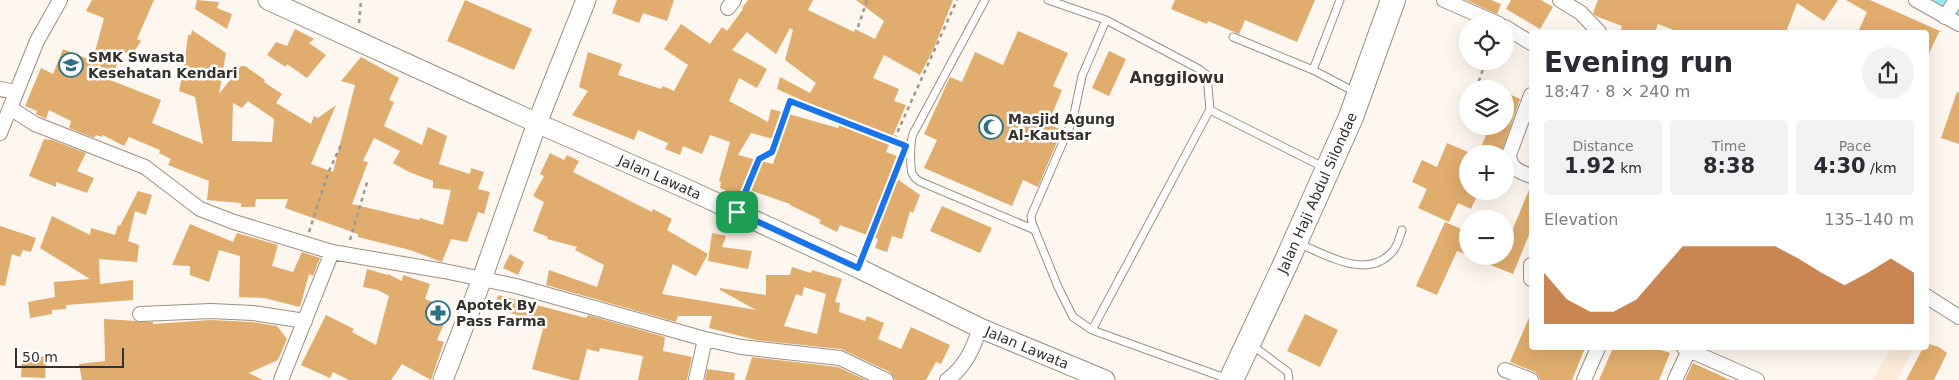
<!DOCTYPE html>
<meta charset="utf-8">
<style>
:root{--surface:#fff;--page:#f2f2f3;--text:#2b2b33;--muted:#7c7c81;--accent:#b45309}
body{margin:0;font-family:"DejaVu Sans",sans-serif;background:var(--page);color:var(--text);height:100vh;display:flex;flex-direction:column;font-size:19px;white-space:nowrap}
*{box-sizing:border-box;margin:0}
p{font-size:16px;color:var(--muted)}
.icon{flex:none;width:28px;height:28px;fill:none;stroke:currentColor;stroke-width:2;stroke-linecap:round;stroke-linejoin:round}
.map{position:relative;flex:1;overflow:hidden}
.panel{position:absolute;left:1529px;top:30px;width:400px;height:320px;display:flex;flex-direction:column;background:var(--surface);border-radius:5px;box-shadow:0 5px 20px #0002}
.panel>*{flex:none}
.buttons{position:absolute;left:1459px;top:15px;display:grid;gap:10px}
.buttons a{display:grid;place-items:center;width:55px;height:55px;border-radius:50%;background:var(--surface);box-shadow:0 5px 20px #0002;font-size:25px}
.scale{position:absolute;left:15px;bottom:12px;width:109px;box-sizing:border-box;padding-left:5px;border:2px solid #35312c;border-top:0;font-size:14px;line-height:18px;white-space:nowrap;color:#35312c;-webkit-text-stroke:4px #fff;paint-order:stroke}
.pin{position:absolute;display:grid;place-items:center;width:42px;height:42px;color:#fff;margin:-21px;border-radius:10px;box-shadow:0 2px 8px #0006}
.round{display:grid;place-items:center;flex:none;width:52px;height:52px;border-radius:26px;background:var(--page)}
.head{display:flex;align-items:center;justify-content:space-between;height:85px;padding:0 15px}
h1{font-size:28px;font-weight:700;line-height:38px}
.stats{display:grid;grid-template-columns:repeat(3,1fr);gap:8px;height:85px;padding:5px 15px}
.stats div{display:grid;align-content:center;border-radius:5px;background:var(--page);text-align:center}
.stats b{font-size:21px;font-weight:700}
.stats small{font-size:14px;font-weight:400}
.stats p{font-size:14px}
.chart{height:140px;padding:10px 15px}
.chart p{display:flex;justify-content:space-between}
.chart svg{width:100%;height:90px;margin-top:5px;fill:var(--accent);opacity:.7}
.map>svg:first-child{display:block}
</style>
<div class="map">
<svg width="1959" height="380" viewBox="0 0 1959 380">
<rect width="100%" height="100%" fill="#fef7ef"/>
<!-- built -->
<path fill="#fcebd8" d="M 1891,348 L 1914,348 L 1897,380 L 1873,380 Z"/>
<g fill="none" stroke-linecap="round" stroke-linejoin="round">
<!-- river -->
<path stroke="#9be7fc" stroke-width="26" d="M 1941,0 L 1959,12"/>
</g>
<!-- building -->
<path fill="#e0ad6e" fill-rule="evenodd" d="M 92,0 L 154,0 L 137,39 L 141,41 L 131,56 L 123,52 L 110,80 L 161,100 L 152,123 L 203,144 L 195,97 L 179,91 L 184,66 L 188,35 L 191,35 L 192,30 L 226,53 L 219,94 L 241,66 L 245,66 L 265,80 L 264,82 L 282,94 L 276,103 L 311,124 L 314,116 L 318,118 L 336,105 L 311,164 L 333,172 L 355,85 L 341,81 L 361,57 L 399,78 L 389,100 L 394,102 L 384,126 L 422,145 L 428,127 L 447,136 L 439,164 L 470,174 L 471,168 L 484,172 L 478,189 L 490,192 L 484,214 L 478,212 L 467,242 L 451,239 L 442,262 L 410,250 L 358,237 L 358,234 L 285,208 L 288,199 L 256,199 L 255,207 L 241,207 L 241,203 L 207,200 L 209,181 L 168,165 L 171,159 L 159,153 L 160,150 L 129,137 L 124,146 L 103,135 L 102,137 L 96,135 L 94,138 L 69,128 L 71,121 L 49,110 L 46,119 L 36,114 L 37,111 L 25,106 L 41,68 L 53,74 L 63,49 L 91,60 L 96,48 L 104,18 L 86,11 ZM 248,101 L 274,119 L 272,142 L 232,141 L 233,103 L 242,108 ZM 374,138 L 400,151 L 393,163 L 409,172 L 433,181 L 433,188 L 451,190 L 443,225 L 420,218 L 419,220 L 352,204 L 368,162 L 363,161 Z
M 197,0 L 219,2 L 217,8 L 232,14 L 227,29 L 195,9 Z
M 465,0 L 532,29 L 514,70 L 447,41 Z
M 617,0 L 674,0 L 667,21 L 643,13 L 639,23 L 612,13 Z
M 748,0 L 813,0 L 808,10 L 854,32 L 855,29 L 875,39 L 884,21 L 856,0 L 953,0 L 934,48 L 920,75 L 884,55 L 873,78 L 899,89 L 894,101 L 906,105 L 886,152 L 897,156 L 890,174 L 920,195 L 913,213 L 910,211 L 902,239 L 892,236 L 887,252 L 875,248 L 878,239 L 840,225 L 837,232 L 819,223 L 821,220 L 790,205 L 790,204 L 744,188 L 740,197 L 720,188 L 721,182 L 719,181 L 730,142 L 710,135 L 702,154 L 683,146 L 680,155 L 665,149 L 668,143 L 638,130 L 634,140 L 572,115 L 588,91 L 579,87 L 588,52 L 622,64 L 618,75 L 661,89 L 663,86 L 674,91 L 688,65 L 664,49 L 681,24 L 710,44 L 722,27 L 727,31 L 743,9 L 742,8 ZM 790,28 L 793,30 L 785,60 L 816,83 L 810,93 L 780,77 L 777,89 L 842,119 L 838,128 L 771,109 L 768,122 L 729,101 L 739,78 L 757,88 L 767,69 L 732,50 L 747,32 L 776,54 ZM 751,133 L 781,141 L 773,164 L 738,155 Z
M 1175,0 L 1315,0 L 1297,42 L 1245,20 L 1239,34 L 1208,21 L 1207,24 L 1171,9 Z
M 1466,0 L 1491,0 L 1501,4 L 1497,14 Z
M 1511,0 L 1541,0 L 1553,7 L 1540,29 L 1506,9 Z
M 1598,0 L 1838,0 L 1824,21 L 1797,3 L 1786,32 L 1679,32 L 1658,24 L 1655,32 L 1628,32 L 1621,30 L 1622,26 L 1596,16 L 1593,13 Z
M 1846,0 L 1870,0 L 1942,32 L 1939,32 L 1926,60 L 1926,32 L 1858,32 L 1867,12 Z
M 295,29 L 314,39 L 309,43 L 326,55 L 307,78 L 287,64 L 286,67 L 267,55 L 276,42 L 287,46 Z
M 1018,31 L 1068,53 L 1053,86 L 1062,90 L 1048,124 L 1062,130 L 1038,187 L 1023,180 L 1012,206 L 924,168 L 937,140 L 924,134 L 950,77 L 962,82 L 975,52 L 1003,65 Z
M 1109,51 L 1126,59 L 1109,96 L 1092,88 Z
M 1505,92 L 1520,99 L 1501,154 L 1478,154 L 1490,126 L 1505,126 Z
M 1957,92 L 1959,93 L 1959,144 L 1941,138 Z
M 44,139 L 52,140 L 86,153 L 77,171 L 94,178 L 87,193 L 56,182 L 56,187 L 29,176 Z
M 1447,143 L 1468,152 L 1468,191 L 1479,191 L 1471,209 L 1458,203 L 1449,222 L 1418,208 L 1427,189 L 1412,182 L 1422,160 L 1437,167 Z
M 550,153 L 564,160 L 567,155 L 579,161 L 573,172 L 652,212 L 653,209 L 672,219 L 667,230 L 708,254 L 696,276 L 673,264 L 662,294 L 756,310 L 720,290 L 720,288 L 766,295 L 766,275 L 790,275 L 792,267 L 811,273 L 812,270 L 842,279 L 835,302 L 840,303 L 839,312 L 865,321 L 867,316 L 884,323 L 878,339 L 901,349 L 911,327 L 950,345 L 941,364 L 936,362 L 926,380 L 895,380 L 890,372 L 841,349 L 756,340 L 709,328 L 712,316 L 678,316 L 676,322 L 546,285 L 549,270 L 597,287 L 604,265 L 575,250 L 577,247 L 547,239 L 548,237 L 533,231 L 544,202 L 533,196 L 544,176 L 540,174 ZM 804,287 L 826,294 L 817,334 L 784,326 L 796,294 L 802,296 Z
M 1531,185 L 1531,230 L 1513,274 L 1471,257 L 1505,256 L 1505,228 L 1512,231 Z
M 138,191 L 152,195 L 146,215 L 135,211 L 128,241 L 139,245 L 137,262 L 99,259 L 100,284 L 133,280 L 133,300 L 66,305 L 66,309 L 52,310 L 52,314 L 30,318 L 28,302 L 55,297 L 54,282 L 90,279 L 40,248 L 52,216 L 90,235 L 91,228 L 115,235 L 118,225 L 120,226 Z
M 942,206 L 992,228 L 980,253 L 930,231 Z
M 1445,222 L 1468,232 L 1468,255 L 1457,251 L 1437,295 L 1416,286 Z
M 190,224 L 233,242 L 237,233 L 278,245 L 272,266 L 293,272 L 302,252 L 320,258 L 313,276 L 309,274 L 300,307 L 264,298 L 239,297 L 240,256 L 219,250 L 209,282 L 190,275 L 190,266 L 172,265 Z
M 0,226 L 36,238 L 31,252 L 23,250 L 20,257 L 12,254 L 5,286 L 0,285 Z
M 712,233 L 726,236 L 722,247 L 752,251 L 748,269 L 708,261 Z
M 510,254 L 524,262 L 518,275 L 503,268 Z
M 367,269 L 388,275 L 388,274 L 402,281 L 403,275 L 430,284 L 425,299 L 450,309 L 437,340 L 444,342 L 431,380 L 402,364 L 391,380 L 349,380 L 333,372 L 330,378 L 301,365 L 326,315 L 354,329 L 352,332 L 376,345 L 389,296 L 378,290 L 363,287 Z
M 498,295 L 586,318 L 588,315 L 665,337 L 663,351 L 692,357 L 687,380 L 638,380 L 643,356 L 600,348 L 599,352 L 587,349 L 579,380 L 572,380 L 532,369 L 543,329 L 522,325 L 524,317 L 494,308 Z
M 1531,313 L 1531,348 L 1585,348 L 1572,380 L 1540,380 L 1538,375 L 1535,372 L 1510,362 Z
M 1305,314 L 1338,330 L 1320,367 L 1287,351 Z
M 104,319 L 153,322 L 153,324 L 211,320 L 252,322 L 277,326 L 287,339 L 278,360 L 249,373 L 263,380 L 82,380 L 79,364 L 105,361 Z
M 1926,343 L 1939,347 L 1947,353 L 1934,380 L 1906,380 L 1923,348 L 1926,348 Z
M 1613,348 L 1655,348 L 1670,353 L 1659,380 L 1599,380 Z
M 22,355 L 46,357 L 45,378 L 21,377 Z
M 752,357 L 838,367 L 866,380 L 745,380 Z
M 1693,363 L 1730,380 L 1685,380 Z
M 707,369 L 735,373 L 734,380 L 705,380 Z"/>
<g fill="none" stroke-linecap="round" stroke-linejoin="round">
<!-- lane casing -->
<g stroke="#9b9084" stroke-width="9">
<path id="lane" d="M 985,0 L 913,134 C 910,142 910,165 912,173 C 914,178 917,180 921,182 L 1035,230
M 1048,0 L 1106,20
M 1233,37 L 1313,70 L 1355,92
M 1313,70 L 1340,0
M 1210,110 L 1207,75 L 1199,69 L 1106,20 L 1082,76 L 1073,119 L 1031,216 L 1032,223 L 1058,287 L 1073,317 L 1092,330 L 1228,379
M 1298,243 C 1326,255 1368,281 1393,251 C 1398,245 1400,236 1402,230
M 1092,330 L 1209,111 L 1210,110 L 1325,168
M 1252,345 L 1288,372 L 1289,380"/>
</g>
<!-- street casing -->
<g stroke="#9b9084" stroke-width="16">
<path id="street" d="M 1444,0 L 1499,24
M 1560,0 L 1581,13 L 1599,32
M 1916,0 L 1959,24
M 728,8 L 734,0
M 1945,17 L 1956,0
M 1505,27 L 1531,43
M 0,89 L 16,92
M 1531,95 L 1509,155 C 1510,169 1520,172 1531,176
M 10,108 L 35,124 L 145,167 L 200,209 L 234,222 L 332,252 L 444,271 L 516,286 L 705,339 L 741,347 L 840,358 L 886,380
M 0,133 L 37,41 L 60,0
M 1531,265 L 1531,279
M 1926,296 L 1959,317
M 140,314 L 211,311 L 253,313 L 305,321
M 1684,348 L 1757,380
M 1505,370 L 1531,380
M 281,380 L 332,252
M 696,380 L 705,339
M 947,380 C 965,367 973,349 980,328
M 1584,380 L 1598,348
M 1675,380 L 1690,348"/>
</g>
<!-- secondary casing -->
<g stroke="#9b9084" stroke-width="21">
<g id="secondary">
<path id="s1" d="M 268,0 L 537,123 L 689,190 L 858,268 L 980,328 L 1105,380"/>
<path d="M 443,380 L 482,279 L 537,123 L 586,0"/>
</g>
</g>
<!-- highway casing -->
<g stroke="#9b9084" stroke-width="26">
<g id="highway">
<path id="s2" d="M 1231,380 L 1284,267 L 1351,117 L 1393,0"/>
</g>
</g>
<!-- path -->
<path stroke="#9d9891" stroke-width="2.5" stroke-dasharray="4 4" stroke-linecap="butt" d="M 359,23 L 361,0
M 858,27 L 867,0
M 1476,89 L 1486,61
M 743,197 L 759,159 L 772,152 L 790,101 L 893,142 L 957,0
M 309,232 L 328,173 L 341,145
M 350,240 L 368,179
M 864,253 L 900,162"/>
<!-- lane -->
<use href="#lane" stroke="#fff" stroke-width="7"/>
<!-- street -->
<use href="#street" stroke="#fff" stroke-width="14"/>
<!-- secondary -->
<use href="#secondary" stroke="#fff" stroke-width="19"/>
<!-- highway -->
<use href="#highway" stroke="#fff" stroke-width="24"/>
</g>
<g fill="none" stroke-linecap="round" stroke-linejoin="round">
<!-- route casing -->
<g stroke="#fff" stroke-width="10">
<path id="route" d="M 790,101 L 906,146 L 858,268 L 737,212 L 759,159 L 772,152 Z"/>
</g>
<!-- route -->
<use href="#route" stroke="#1a73e8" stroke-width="6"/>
</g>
<!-- icons -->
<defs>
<g id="school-ring" transform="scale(1.25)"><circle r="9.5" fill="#fff" stroke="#2e7182" stroke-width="1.5"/><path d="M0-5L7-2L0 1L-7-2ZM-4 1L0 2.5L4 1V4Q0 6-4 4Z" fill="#2e7182"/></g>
<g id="mosque-ring" transform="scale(1.25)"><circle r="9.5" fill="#fff" stroke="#2e7182" stroke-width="1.5"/><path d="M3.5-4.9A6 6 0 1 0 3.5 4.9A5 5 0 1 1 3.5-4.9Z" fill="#2e7182"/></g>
<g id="pharmacy-ring" transform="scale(1.25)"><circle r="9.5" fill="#fff" stroke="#2e7182" stroke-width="1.5"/><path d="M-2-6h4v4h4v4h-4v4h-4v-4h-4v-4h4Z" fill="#2e7182"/></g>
</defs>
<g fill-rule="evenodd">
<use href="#school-ring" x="71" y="65"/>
<use href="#mosque-ring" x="991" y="127"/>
<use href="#pharmacy-ring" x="438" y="313"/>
</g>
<g text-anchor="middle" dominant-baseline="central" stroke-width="5" stroke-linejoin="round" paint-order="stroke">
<!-- poi labels -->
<g font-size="14" font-weight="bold" fill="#35312c" stroke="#fff" text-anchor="start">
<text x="88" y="57">SMK Swasta<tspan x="88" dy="16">Kesehatan Kendari</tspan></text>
<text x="1008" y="119">Masjid Agung<tspan x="1008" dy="16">Al-Kautsar</tspan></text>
<text x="456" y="305">Apotek By<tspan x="456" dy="16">Pass Farma</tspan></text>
</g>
<!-- street labels -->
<g font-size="14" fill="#35312c" stroke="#fff">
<text stroke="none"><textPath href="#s1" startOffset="430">Jalan Lawata</textPath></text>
<text stroke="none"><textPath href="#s2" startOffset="206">Jalan Haji Abdul Silondae</textPath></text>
<text stroke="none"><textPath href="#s1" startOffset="835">Jalan Lawata</textPath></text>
</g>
<!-- quarter labels -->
<g font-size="16" font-weight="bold" fill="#393026" stroke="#fff">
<text x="1177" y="77">Anggilowu</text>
</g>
</g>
</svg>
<div class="buttons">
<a><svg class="icon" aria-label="locate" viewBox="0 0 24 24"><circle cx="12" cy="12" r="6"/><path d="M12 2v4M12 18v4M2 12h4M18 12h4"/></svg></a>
<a><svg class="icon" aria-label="layers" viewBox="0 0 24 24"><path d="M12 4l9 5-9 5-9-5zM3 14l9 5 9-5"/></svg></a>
<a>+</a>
<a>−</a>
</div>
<div class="scale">50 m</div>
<div class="pin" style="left:737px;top:212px;background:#1e9e55"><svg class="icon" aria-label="arrive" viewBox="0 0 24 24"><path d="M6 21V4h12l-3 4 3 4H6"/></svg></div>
<section class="panel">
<div class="head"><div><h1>Evening run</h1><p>18:47 · 8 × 240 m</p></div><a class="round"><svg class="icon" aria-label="share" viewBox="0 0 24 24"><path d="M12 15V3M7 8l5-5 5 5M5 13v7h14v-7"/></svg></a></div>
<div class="stats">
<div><p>Distance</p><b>1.92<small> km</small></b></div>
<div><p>Time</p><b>8:38</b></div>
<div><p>Pace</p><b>4:30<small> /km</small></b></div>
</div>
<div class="chart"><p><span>Elevation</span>135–140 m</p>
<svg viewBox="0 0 160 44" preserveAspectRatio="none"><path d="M0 44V19L10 32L20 38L30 38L40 32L50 19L60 6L70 6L80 6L90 6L100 6L110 12L120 19L130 25L140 19L150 12L160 19V44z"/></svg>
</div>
</section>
</div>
